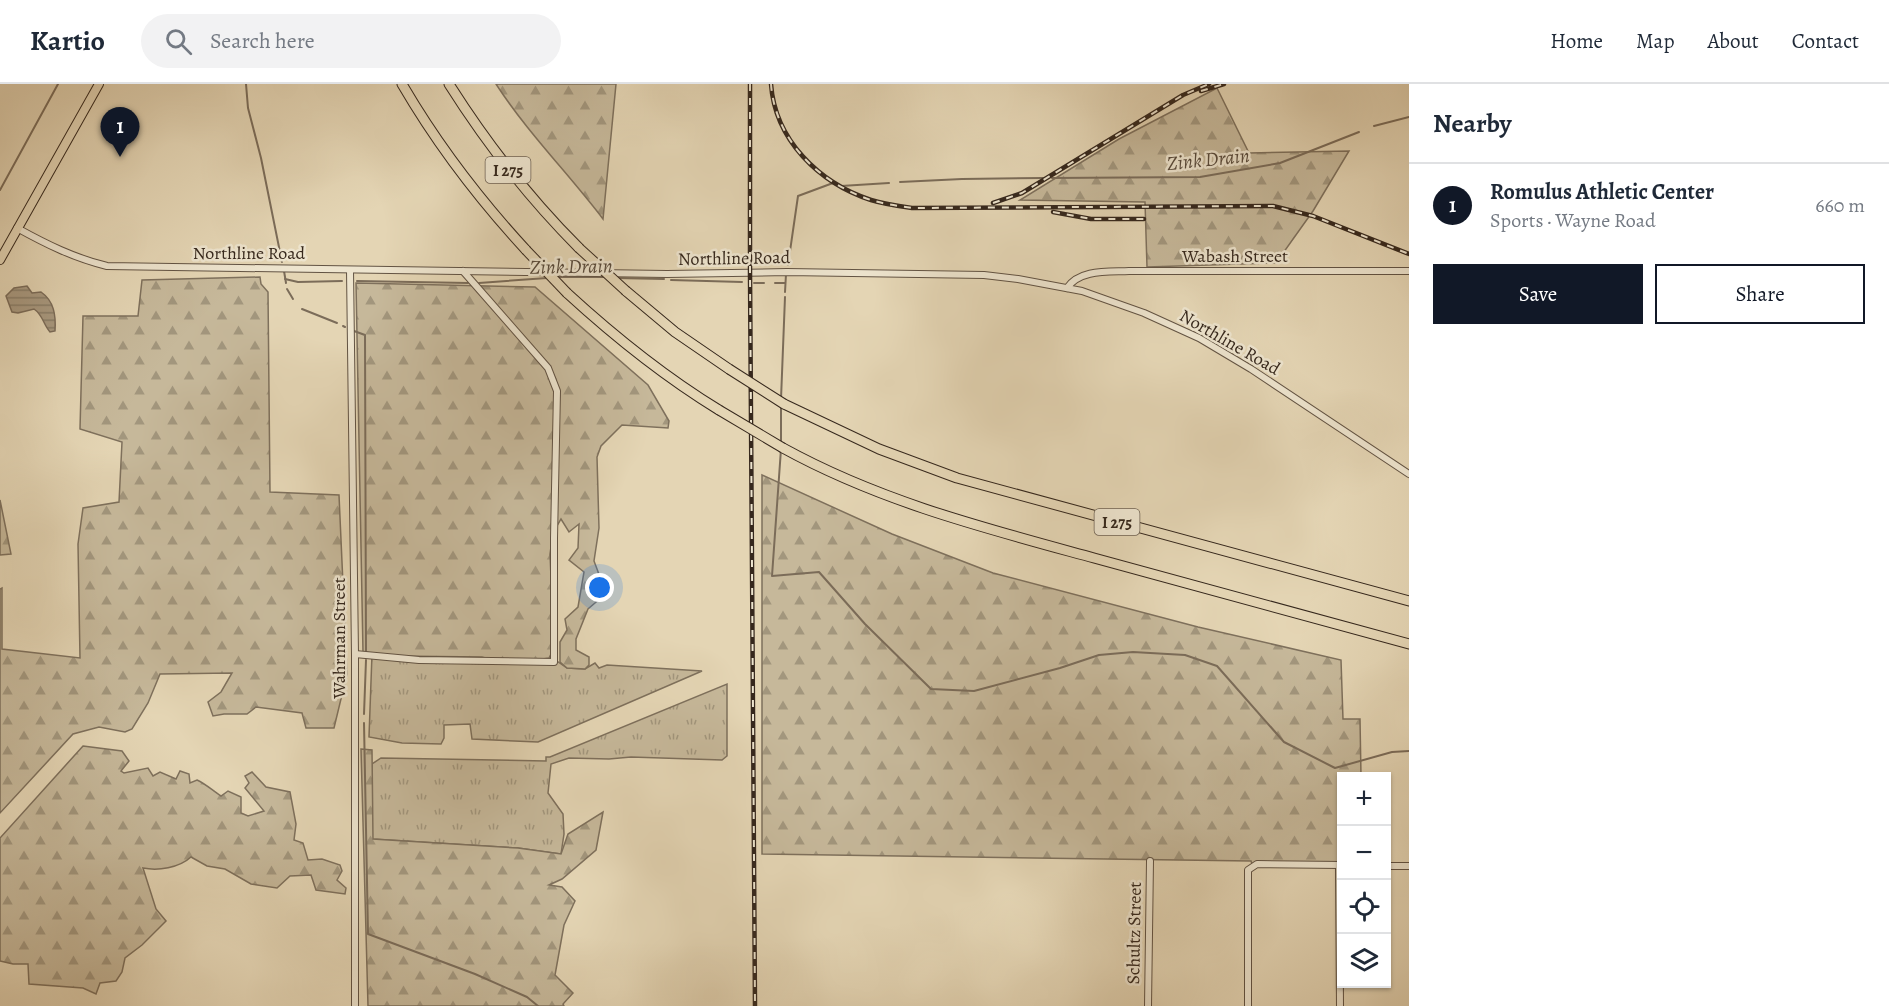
<!DOCTYPE html>
<html lang="en">
<head>
<meta charset="utf-8">
<style>
	:root { --surface:#fff; --page:#f2f2f3; --text:#1f2937; --muted:#747a83; --line:#e0e1e3; --accent:#111827 }
	body { margin:0; font-family:Alegreya,serif; background:var(--page); color:var(--text) }
	.controls { position:absolute; right:18px; bottom:18px; display:grid; overflow:hidden; border-radius:0px; box-shadow:0 2px 4px #0004 }
	.controls button { width:54px; height:54px; display:grid; place-items:center; padding:0; border:0; border-bottom:2px solid var(--line); background:var(--surface); color:var(--text); font:30px sans-serif }
	.you { position:absolute; left:600px; top:504px; width:21px; height:21px; margin:-15px; border:4px solid #fff; border-radius:50%; background:#1a73e8; box-shadow:0 0 0 9px #1a73e833 }
	.badge { display:grid; place-items:center; width:39px; height:39px; border-radius:50%; background:var(--accent); color:#fff; font-size:20px; font-weight:700 }
	.pin { position:absolute; translate:-50% -50px; filter:drop-shadow(0 2px 3px #0008) }
	.pin::after { content:''; position:absolute; top:32px; width:21px; height:18px; background:inherit; clip-path:polygon(0 0,100% 0,50% 100%) }
	.list { margin:0; padding:0; list-style:none }
	h2 { display:flex; justify-content:space-between; align-items:center; height:78px; margin:0; padding:0 24px; font-size:26px }
	h2 small { font-size:20px; font-weight:400; color:var(--muted) }
	.list li { display:grid; grid-template-columns:39px 1fr auto; gap:18px; align-items:center; box-sizing:border-box; height:84px; padding:0 24px; border-top:2px solid var(--line) }
	.list b { display:block; font-size:22px; white-space:nowrap }
	.list p { margin:0; font-size:20px; white-space:nowrap; color:var(--muted) }
	.list em { font-size:20px; font-style:normal; color:var(--muted) }
	.actions { display:flex; gap:12px; padding:18px 24px }
	.actions a { flex:1; padding:14px 0; border:2px solid var(--accent); border-radius:0px; text-align:center; font-size:21px; color:var(--accent) }
	.actions .main { background:var(--accent); color:#fff }
	.icon { flex:none; width:33px; height:33px; fill:none; stroke:currentColor; stroke-width:2; stroke-linecap:round; stroke-linejoin:round }
	.map { position:relative; flex:none; width:1409px; height:922px; overflow:hidden }
	header { display:flex; align-items:center; gap:36px; box-sizing:border-box; height:84px; padding:0 30px; background:var(--surface); border-bottom:2px solid var(--line) }
	header strong { font-size:28px }
	nav { display:flex; gap:33px; margin-inline-start:auto; font-size:21px }
	.search { width:420px; height:54px; background:var(--page); display:flex; align-items:center; gap:15px; box-sizing:border-box; padding:0 21px; border-radius:33px; color:var(--muted); font-size:22px }
	main { display:flex }
	aside { flex:1; background:var(--surface) }
	.map>svg:first-child { display:block }
	.grass { fill:url(#grass-tufts); stroke:#7e705c; stroke-width:1.5 }
	.forest { fill:url(#forest-firs); stroke:#7e705c; stroke-width:1.5 }
	.water { fill:url(#water-rules); stroke:#7b6c59; stroke-width:1.5 }
	.lines { fill:none; stroke-linecap:round; stroke-linejoin:round }
	.stream { stroke:#7b6c59; stroke-width:2 }
	.minor-casing { stroke:#625343; stroke-width:8 }
	.major-casing { stroke:#36281d; stroke-width:10 }
	.highway-casing { stroke:#36281d; stroke-width:11 }
	.minor { stroke:#ede4ce; stroke-width:6 }
	.major { stroke:#e4d5b4; stroke-width:8 }
	.highway { stroke:#e4d5b4; stroke-width:9 }
	.rail-casing { stroke:#36281d; stroke-width:4.5 }
	.rail { stroke:#ede4ce; stroke-width:2; stroke-dasharray:7; stroke-linecap:butt }
	.highway-bridge-casing { stroke:#36281d; stroke-width:11; stroke-linecap:butt }
	.highway-bridge { stroke:#e4d5b4; stroke-width:9 }
	.labels { text-anchor:middle; stroke-width:5; stroke-linejoin:round; paint-order:stroke }
	.shield { fill:#ede4ce; stroke:#6d6052; stroke-width:1.5 }
	.shield-label { font-size:16px; font-weight:bold; fill:#36281d }
	.street-label { font-size:18px; fill:#36281d; stroke:#ede4ce }
	.water-label { font-size:20px; font-style:italic; fill:#584a3b; stroke:#ede4ce }
</style>
</head>
<body>
<header>
<strong>Kartio</strong>
<div class="search"><svg class="icon" aria-label="search" viewBox="0 0 24 24"><circle cx="10" cy="10" r="6"/><path d="M15 15l6 6"/></svg>Search here</div>
<nav><a>Home</a><a>Map</a><a>About</a><a>Contact</a></nav>
</header>
<main>
<div class="map">
<svg width="1409" height="922" viewBox="0 0 1409 922">
	<defs>
		<pattern id="grass-tufts" width="24" height="20" patternUnits="userSpaceOnUse" patternTransform="scale(1.5)"><rect width="24" height="20" fill="#c6b89a"/><path d="M3 7l-1-3M5 7V3M7 7l1-3M15 17l-1-3M17 17v-4M19 17l1-3" fill="none" stroke="#a2967d"/></pattern>
		<pattern id="forest-firs" width="22" height="20" patternUnits="userSpaceOnUse" patternTransform="scale(1.5)"><rect width="22" height="20" fill="#c6b89a"/><path d="M5 1l3.5 6h-7zM16 11l3.5 6h-7z" fill="#a2967d"/></pattern>
		<pattern id="water-rules" width="6" height="5" patternUnits="userSpaceOnUse" patternTransform="scale(1.5)"><rect width="6" height="5" fill="#a99a81"/><path d="M0 2.5h6" fill="none" stroke="#8a7e69"/></pattern>
	</defs>
	<rect width="100%" height="100%" fill="#e4d5b4"/>
	<filter id="stains"><feTurbulence type="fractalNoise" baseFrequency=".00333" numOctaves="4"/><feColorMatrix values="0 0 0 0 .2 0 0 0 0 .09 0 0 0 0 .02 0 0 0 .5 -.17"/></filter>
	<radialGradient id="worn" r=".72"><stop offset=".6" stop-color="#630" stop-opacity="0"/><stop offset="1" stop-color="#630" stop-opacity=".3"/></radialGradient>
	<g class="grass">
		<path d="M372,570L396,572L482,573L489,575L549,574L551,573L567,584L585,585L595,579L599,584L607,581L702,587L538,658L472,655L470,640L444,641V654L441,660L402,659L369,653Z"/>
		<path d="M727,600V672L722,676L631,673L609,675L569,674L551,680L548,709L563,730L564,750L561,770L518,764L372,755V680L381,674L546,677V673H550Z"/>
	</g>
	<g class="forest">
		<path d="M496,0H616L603,135C568,89 527,48 496,0Z"/>
		<path d="M1217,4L1249,69L1349,67L1313,127L1276,179L1147,183L1145,118L1020,116L1119,55Z"/>
		<path d="M260,193L261,200L268,208L270,408L339,411L347,590L334,644H306L302,629L256,623L247,630H224L213,632L208,618L221,608L232,589L160,590L148,619L132,645L125,648L99,643L73,650L0,729V505L2,504V565L80,574L78,460L83,424L119,418L122,358L80,345L83,232H138L142,196Z"/>
		<path d="M356,199L535,203L648,301L669,337L668,344L622,341L601,362L597,373L599,444L594,477L600,493L602,513L588,525L576,555V566L589,573V581L585,585L567,584L560,578V558L567,546L565,535L578,523L584,488L569,476L578,464L579,440L569,448L561,435L553,449L550,470L554,564L549,574L536,576L489,575L482,573L396,572L363,568Z"/>
		<path d="M762,391L892,450L993,489L1198,543L1341,576L1343,635H1360L1361,692H1342L1341,780H1252L1251,777L762,770Z"/>
		<path d="M0,416L11,470L0,471Z"/>
		<path d="M83,662L122,667L129,677L121,687L124,689L148,684L153,692L160,688L176,695L180,687L189,690L190,699L197,696C206,700 213,707 221,712L228,707L241,713V729L248,732L264,727L245,704L249,699L245,692L252,688L266,703L290,708L296,740L294,756L303,759L308,776L322,775L340,781L342,787L337,796L346,804L345,810L316,806L311,791L290,792L277,804L251,800L225,785L207,782L191,773C179,784 158,787 143,784L156,825L166,837L142,861L125,874L122,888L116,897L100,899L96,910L83,904L29,900L28,880H13L0,877V754Z"/>
		<path d="M361,665L372,666L373,755L518,764L561,770L568,750L603,728L596,766L562,795L549,801L562,803L575,817L564,841L555,891L573,909L563,920L564,922H368Z"/>
	</g>
	<path class="water" d="M27,202L32,209L41,208C54,217 56,231 55,247L50,248C43,240 43,231 34,225L18,229L12,228L6,212L14,204Z"/>
	<g class="lines">
		<g class="stream">
			<path d="M246,0L248,24L261,74L282,178"/>
			<path d="M1374,42L1409,33"/>
			<path d="M1052,94L1200,93L1280,79L1359,48"/>
			<path d="M900,98L962,95L1043,94"/>
			<path d="M841,102L889,99"/>
			<path d="M0,106L58,0"/>
			<path d="M788,181L798,112L833,99"/>
			<path d="M284,187L286,199"/>
			<path d="M556,193H607"/>
			<path d="M616,194L664,195"/>
			<path d="M285,195L298,198L342,197"/>
			<path d="M671,196L742,198"/>
			<path d="M357,197L468,199"/>
			<path d="M479,199L547,194"/>
			<path d="M754,199H764"/>
			<path d="M775,199H785"/>
			<path d="M287,205L293,215"/>
			<path d="M785,208L786,190"/>
			<path d="M302,225L337,239"/>
			<path d="M343,242L345,243"/>
			<path d="M354,247L365,251L366,569"/>
			<path d="M781,315L785,213"/>
			<path d="M781,360V323"/>
			<path d="M781,365L772,492L819,488L865,540L931,605L974,607L1060,584L1099,571L1133,568L1185,571L1217,582L1284,658L1335,684L1392,668L1409,667"/>
			<path d="M364,630L366,576"/>
			<path d="M364,639L368,850L475,890L527,913L538,922"/>
		</g>
		<defs>
			<g id="minor">
				<path d="M17,144C46,160 74,174 107,182L667,190L787,188L984,191L1018,195L1082,207L1144,229L1199,254L1251,285L1409,390"/>
				<path d="M350,186L355,570V922"/>
				<path d="M1067,204C1080,185 1108,188 1129,187H1409"/>
				<path d="M355,570L419,576L554,578V454L557,307L548,284L463,187"/>
				<path d="M1339,781L1340,922"/>
				<path d="M1386,782H1409"/>
				<path d="M1148,922L1150,777"/>
				<path d="M1248,922V786L1257,780L1342,781"/>
			</g>
			<path id="major" d="M0,176L99,0"/>
			<g id="highway">
				<path d="M402,0C437,60 479,115 526,166"/>
				<path d="M449,0C487,60 529,114 579,164"/>
				<path d="M626,207L675,248L729,285"/>
				<path d="M567,209C615,253 665,293 719,326"/>
				<path d="M784,320L879,365L957,394L1409,517"/>
				<path d="M783,364C881,418 988,445 1094,474C1199,502 1304,531 1409,560"/>
			</g>
		</defs>
		<use href="#minor" class="minor-casing"/>
		<use href="#major" class="major-casing"/>
		<use href="#highway" class="highway-casing"/>
		<use href="#minor" class="minor"/>
		<use href="#major" class="major"/>
		<use href="#highway" class="highway"/>
		<defs>
			<g id="rail">
				<path d="M750,0V189L755,922"/>
				<path d="M771,0C775,56 819,99 871,116C884,120 898,122 912,124L1273,122L1313,132L1409,170"/>
				<path d="M1201,7L1224,0"/>
				<path d="M993,119L1022,109L1183,11L1209,0"/>
				<path d="M1053,128L1091,135H1144"/>
			</g>
		</defs>
		<use href="#rail" class="rail-casing"/>
		<use href="#rail" class="rail"/>
		<defs>
			<g id="highway-bridge">
				<path d="M579,164L626,207"/>
				<path d="M526,166L567,209"/>
				<path d="M729,285L784,320"/>
				<path d="M719,326L783,364"/>
			</g>
		</defs>
		<use href="#highway-bridge" class="highway-bridge-casing"/>
		<use href="#highway-bridge" class="highway-bridge"/>
	</g>
	<g class="labels">
		<g class="shield">
			<rect x="485.5" y="73" width="45" height="26" rx="4.5"/>
			<rect x="1094.5" y="425" width="45" height="26" rx="4.5"/>
		</g>
		<g class="shield-label">
			<text x="508" y="92">I 275</text>
			<text x="1117" y="444">I 275</text>
		</g>
		<g class="street-label">
			<text x="249" y="175">Northline Road</text>
			<text x="1235" y="178">Wabash Street</text>
			<text transform="translate(734 174) rotate(-1)" y="6">Northline Road</text>
			<text transform="translate(1230 258) rotate(30)" y="6">Northline Road</text>
			<text transform="translate(339 554) rotate(-90)" y="6">Wahrman Street</text>
			<text transform="translate(1134 849) rotate(-89)" y="6">Schultz Street</text>
		</g>
		<g class="water-label">
			<text transform="translate(1208 75) rotate(-6)" y="7">Zink Drain</text>
			<text transform="translate(571 182) rotate(-1)" y="7">Zink Drain</text>
		</g>
	</g>
	<rect width="100%" height="100%" filter="url(#stains)"/>
	<rect width="100%" height="100%" fill="url(#worn)"/>
</svg>
<div class="controls">
<button>+</button>
<button>−</button>
<button><svg class="icon" aria-label="locate" viewBox="0 0 24 24"><circle cx="12" cy="12" r="6"/><path d="M12 2v4M12 18v4M2 12h4M18 12h4"/></svg></button>
<button><svg class="icon" aria-label="layers" viewBox="0 0 24 24"><path d="M12 4l9 5-9 5-9-5zM3 14l9 5 9-5"/></svg></button>
</div>
<div class="you"></div>
<div class="pin badge" style="left:120px;top:73px">1</div>
</div>
<aside>
<h2>Nearby<small></small></h2>
<ul class="list">
<li><span class="badge">1</span><div><b>Romulus Athletic Center</b><p>Sports · Wayne Road</p></div><em>660 m</em></li>
</ul>
<div class="actions"><a class="main">Save</a><a>Share</a></div>
</aside>
</main>
</body>
</html>
